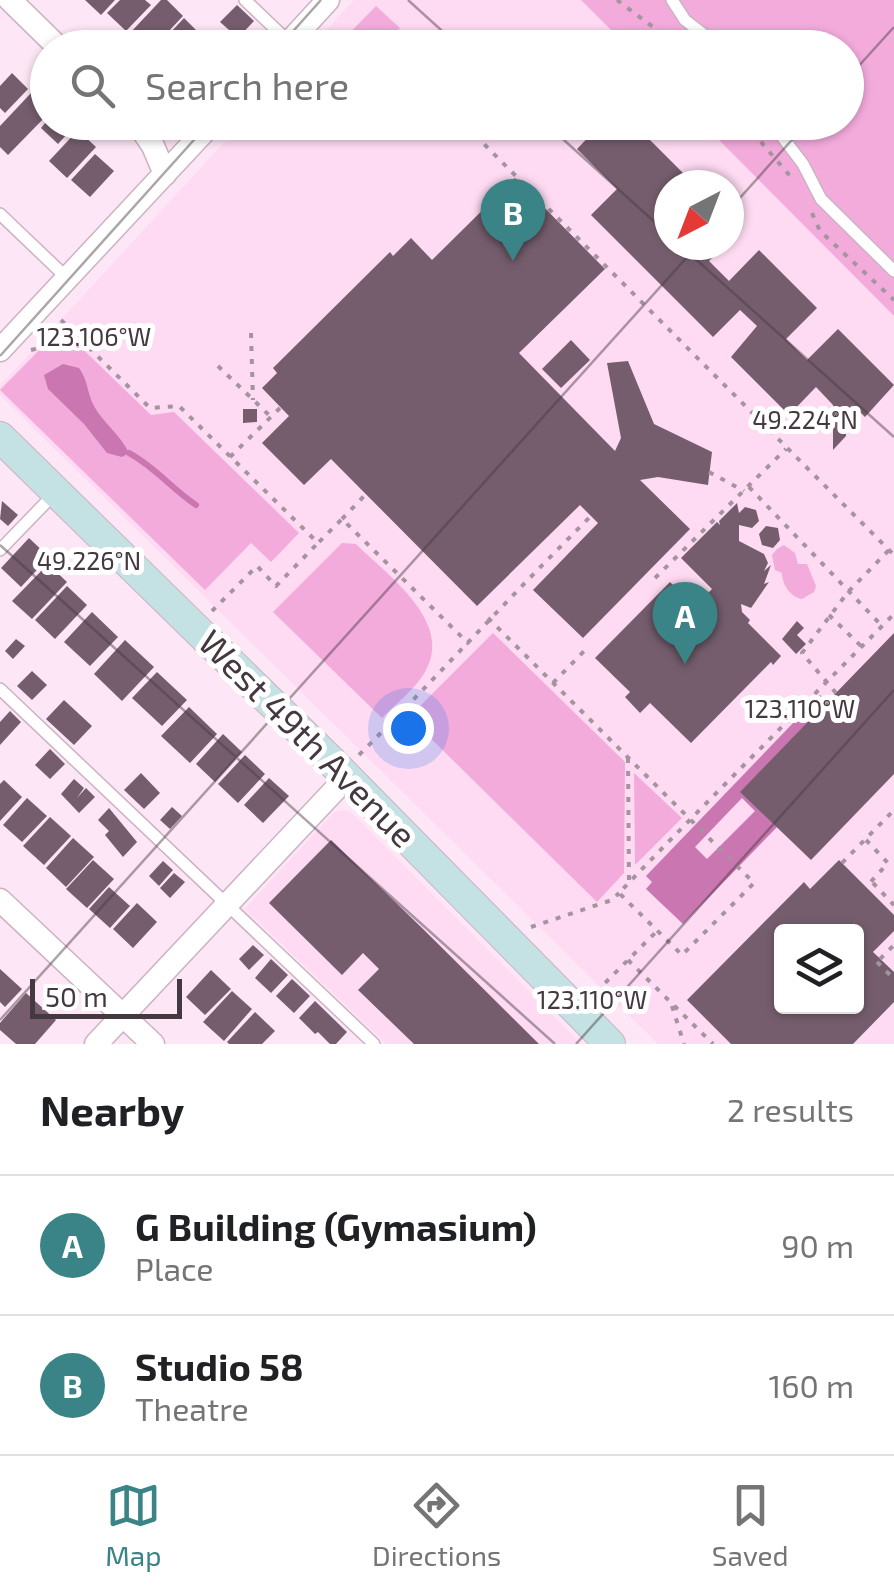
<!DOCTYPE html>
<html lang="en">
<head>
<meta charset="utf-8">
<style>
	:root { --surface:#fff; --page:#f2f2f2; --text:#202124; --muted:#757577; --line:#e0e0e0; --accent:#3a8387 }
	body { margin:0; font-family:"Exo 2",sans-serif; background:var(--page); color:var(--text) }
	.controls { position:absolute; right:30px; bottom:30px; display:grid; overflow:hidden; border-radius:10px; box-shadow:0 2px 8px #0004 }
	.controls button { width:90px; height:90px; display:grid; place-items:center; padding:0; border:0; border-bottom:2px solid var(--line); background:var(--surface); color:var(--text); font:50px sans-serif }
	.compass { position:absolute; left:654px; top:170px; width:90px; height:90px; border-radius:50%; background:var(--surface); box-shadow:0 2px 8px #0004; rotate:222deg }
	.scale { position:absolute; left:30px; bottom:25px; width:152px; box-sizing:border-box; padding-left:10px; border:5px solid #443940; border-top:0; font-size:28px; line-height:35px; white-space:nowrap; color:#443940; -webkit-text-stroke:8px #fff; paint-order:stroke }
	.you { position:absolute; left:408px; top:728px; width:35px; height:35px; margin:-25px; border:8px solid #fff; border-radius:50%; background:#1a73e8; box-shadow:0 0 0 15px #1a73e833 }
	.badge { display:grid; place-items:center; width:65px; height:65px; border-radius:50%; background:var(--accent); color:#fff; font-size:32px; font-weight:700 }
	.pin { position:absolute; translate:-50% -82px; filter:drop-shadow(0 2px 5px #0008) }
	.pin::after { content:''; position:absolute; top:52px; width:35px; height:30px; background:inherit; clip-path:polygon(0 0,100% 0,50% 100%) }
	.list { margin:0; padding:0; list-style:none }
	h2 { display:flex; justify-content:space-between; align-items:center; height:130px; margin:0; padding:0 40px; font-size:42px }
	h2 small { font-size:32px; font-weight:400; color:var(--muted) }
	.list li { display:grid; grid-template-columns:65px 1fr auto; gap:30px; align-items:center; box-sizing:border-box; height:140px; padding:0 40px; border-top:2px solid var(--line) }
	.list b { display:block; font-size:38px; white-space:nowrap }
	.list p { margin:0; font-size:32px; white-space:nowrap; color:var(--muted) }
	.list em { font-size:32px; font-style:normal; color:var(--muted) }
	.icon { flex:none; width:55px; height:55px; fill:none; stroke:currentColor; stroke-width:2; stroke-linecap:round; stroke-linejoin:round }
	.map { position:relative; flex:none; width:894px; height:1044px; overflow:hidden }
	.search { position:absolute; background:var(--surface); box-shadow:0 2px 8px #0004; left:30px; right:30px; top:30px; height:110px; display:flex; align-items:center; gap:25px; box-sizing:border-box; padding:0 35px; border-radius:55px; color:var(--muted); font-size:38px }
	.sheet { height:410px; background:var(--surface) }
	nav { display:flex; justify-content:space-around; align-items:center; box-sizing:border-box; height:140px; border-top:2px solid var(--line); background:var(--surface); font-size:28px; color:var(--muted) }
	nav a { display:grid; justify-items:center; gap:5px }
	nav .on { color:var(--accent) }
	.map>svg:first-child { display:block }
	.built { fill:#fedbf2; fill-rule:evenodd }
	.green { fill:#f3abdc }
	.water { fill:#ca77b1; fill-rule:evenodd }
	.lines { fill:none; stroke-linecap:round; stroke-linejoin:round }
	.stream { stroke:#ca77b1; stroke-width:6 }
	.building { fill:#755d6d; fill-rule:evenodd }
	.lane-casing { stroke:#cdb2c3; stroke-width:14 }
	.street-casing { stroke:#cdb2c3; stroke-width:25 }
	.secondary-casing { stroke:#cdb2c3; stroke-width:32 }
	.path { stroke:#a5949f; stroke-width:4; stroke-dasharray:5 8; stroke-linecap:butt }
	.lane { stroke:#fff; stroke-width:11 }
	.street { stroke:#fff; stroke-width:22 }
	.secondary { stroke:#c4e1e3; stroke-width:30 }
	.ticks { fill:none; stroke:#443940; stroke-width:2.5; stroke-opacity:0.45 }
	.labels { text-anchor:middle; stroke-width:10; stroke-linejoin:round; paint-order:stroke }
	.street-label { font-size:35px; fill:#443940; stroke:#fff }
	.ticks-label { font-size:25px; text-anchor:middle; fill:#443940; stroke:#fff; stroke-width:10; stroke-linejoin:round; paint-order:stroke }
</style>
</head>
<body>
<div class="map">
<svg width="894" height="1044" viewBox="0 0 894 1044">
	<rect width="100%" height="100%" fill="#fde6f5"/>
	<g class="built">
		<path d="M354,0H581L628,47L310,48Z"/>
		<path d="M242,123H702L894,316V1044H658L0,395V386ZM669,185H729V245H669ZM782,932H856V1006H782Z"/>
		<path d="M347,810L353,814L581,1044H386L245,909L334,812Z"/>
	</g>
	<g class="green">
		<path d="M581,0H894V316L702,123L846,122V48L628,47Z"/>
		<path d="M376,6L400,28L381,47H336Z"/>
		<path d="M61,328L151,415L174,412L299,533L271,562L251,543L205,590L0,390Z"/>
		<path d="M342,543L356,544C387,575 455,622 425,672C415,689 396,704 382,718L273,612Z"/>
		<path d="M784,545L795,553L798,564H807L816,586L814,592L802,599C790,597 782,584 782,573L775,570L772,555L777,549Z"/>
		<path d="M493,633L625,762L624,873L597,902L409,717Z"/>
		<path d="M634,773L682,818L635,865Z"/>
	</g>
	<g class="water">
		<path d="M63,364L79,368C88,380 87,393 94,406C104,424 120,434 129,453L122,457L107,453L84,424L48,389L44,375Z"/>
		<path d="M820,695L827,702L777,827L683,924L646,889L652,882L646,876ZM742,798L755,811L707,859L695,847Z"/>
	</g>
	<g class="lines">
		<path class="stream" d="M129,453C155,467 172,489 196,505"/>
	</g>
	<g class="building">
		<path d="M85,0H115L101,15Z"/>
		<path d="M120,0H145L151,5L126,31L107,13Z"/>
		<path d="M161,0H167L183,16L153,48H145L130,33Z"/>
		<path d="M237,5L254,21L238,38L220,22Z"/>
		<path d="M184,18L204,38L194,48H156Z"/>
		<path d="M12,73L28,89L5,113L0,108V86Z"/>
		<path d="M31,93L48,108V114L8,155L0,147V126Z"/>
		<path d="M46,122H78L58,144L41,128Z"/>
		<path d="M603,122H632L695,185H669V245H725L709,261L729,281L759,250L817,308L786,339L807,360L838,329L894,385L865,417L858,410L846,421V436L833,450V405L816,387L789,415L731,357L757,326L740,310L713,337L591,215L617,189L577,149Z"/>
		<path d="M78,130L96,147L67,178L49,161Z"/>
		<path d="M95,154L114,171L90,197L71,180Z"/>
		<path d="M515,178L605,269L519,353L615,451L621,438L607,363L628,361L654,424L712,452L708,485L658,477L640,480L690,529L583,638L533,590L598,523L580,505L477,606L331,459L304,485L262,443L289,416L262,388L277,373L273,368L390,252L393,256L411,238L432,260Z"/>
		<path d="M571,340L590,360L561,388L542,369Z"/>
		<path d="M243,409H257V422L243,423Z"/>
		<path d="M2,501L18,515L8,526L0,519Z"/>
		<path d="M737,503L739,513L745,507L756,510L759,521L752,528L739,525V541L764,554L768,563L764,571L771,565L764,584L769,582L751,608L741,604L742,612L750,620L748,623L781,656L773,665L771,662L691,743L650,703L640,713L625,697L630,692L595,658L670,582L702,615L708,609L700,601L712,589L681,558L717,522L720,525L719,521Z"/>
		<path d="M766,526L778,528L780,540L773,548L762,545L759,534Z"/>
		<path d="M29,538L49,557L21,587L1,568Z"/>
		<path d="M48,564L67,582L32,619L12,601Z"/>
		<path d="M67,586L87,605L55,639L35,620Z"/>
		<path d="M92,612L118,637L90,666L64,642Z"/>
		<path d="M797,621L804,628L797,635L806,644L796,654L782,639Z"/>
		<path d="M894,633V774L811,860L740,792Z"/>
		<path d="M16,639L25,646L13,659L5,651Z"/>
		<path d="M125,640L154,667L122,701L94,674Z"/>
		<path d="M32,671L47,685L32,700L17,686Z"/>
		<path d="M157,672L187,700L162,726L132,698Z"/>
		<path d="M64,700L92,726L74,745L46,719Z"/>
		<path d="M189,707L217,734L190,763L161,736Z"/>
		<path d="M10,711L21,722L0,745V722Z"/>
		<path d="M223,734L242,752L215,782L196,764Z"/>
		<path d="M50,749L65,764L50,779L35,765Z"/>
		<path d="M245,755L265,774L238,803L218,784Z"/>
		<path d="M141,773L160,793L144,809L124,790Z"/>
		<path d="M269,778L289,796L263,823L244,805Z"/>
		<path d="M74,779L84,788L77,798L86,788L95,797L79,813L61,794Z"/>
		<path d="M4,780L22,797L0,821V784Z"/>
		<path d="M27,798L47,816L22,842L3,825Z"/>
		<path d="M172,807L182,816L170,829L160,820Z"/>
		<path d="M109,808L137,842L123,857L105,835L109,831L98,820Z"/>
		<path d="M50,817L71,836L44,865L23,846Z"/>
		<path d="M73,838L94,857L66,887L46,868Z"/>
		<path d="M331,840L420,926L539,1044H414L358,990L379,969L363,953L342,975L269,903Z"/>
		<path d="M93,860L114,879L87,908L66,889Z"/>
		<path d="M839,860L894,915V931L873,952L894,972V1002L853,1044H731L687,1000L804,882L810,889ZM782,932H856V1006H782Z"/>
		<path d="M163,861L173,870L159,886L149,876Z"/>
		<path d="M174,873L185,882L170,898L160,888Z"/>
		<path d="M109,887L130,906L110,928L89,909Z"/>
		<path d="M137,903L157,922L133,948L113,929Z"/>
		<path d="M253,945L264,955L249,970L239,959Z"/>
		<path d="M271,959L288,975L271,993L255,978Z"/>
		<path d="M0,969L22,989L5,1007L0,1002Z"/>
		<path d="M211,970L231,989L205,1015L186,997Z"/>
		<path d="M292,979L310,996L294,1013L276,996Z"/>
		<path d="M232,991L252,1009L224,1041L203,1022Z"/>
		<path d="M26,993L56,1020L35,1044H16L0,1030V1023Z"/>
		<path d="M315,1001L347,1032L336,1044H330L318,1032L315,1034L299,1018Z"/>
		<path d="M255,1012L275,1031L262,1044H229L227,1042Z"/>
	</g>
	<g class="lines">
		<defs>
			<g id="lane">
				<path d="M245,0L289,42"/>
				<path d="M672,0L685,20L721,48"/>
				<path d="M771,122L803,164L821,199L894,271"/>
				<path d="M0,214L67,278"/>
				<path d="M0,550L56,492"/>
				<path d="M0,689L374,1044"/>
			</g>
			<g id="street">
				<path d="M10,0L59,48"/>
				<path d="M284,48L328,0"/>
				<path d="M137,122L153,146L165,174"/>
				<path d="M0,350L213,122"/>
				<path d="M0,900L153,1044"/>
				<path d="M96,1044L347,777"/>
			</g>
			<path id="secondary" d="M0,437L332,762L610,1044"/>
		</defs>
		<use href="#lane" class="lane-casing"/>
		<use href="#street" class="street-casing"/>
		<use href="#secondary" class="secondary-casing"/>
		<g class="path">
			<path d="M617,0L665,36L676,48"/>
			<path d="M744,122L790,176"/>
			<path d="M466,126L894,555"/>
			<path d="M812,213L820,231L894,300"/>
			<path d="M61,320L150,408L179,406L318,543L342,519L469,644"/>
			<path d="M251,333L253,400"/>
			<path d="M31,350L80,339"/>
			<path d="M218,366L271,417"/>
			<path d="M230,457L281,407"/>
			<path d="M709,472L744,491"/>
			<path d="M749,487L882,626"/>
			<path d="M342,519L366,494"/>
			<path d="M655,578L786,449"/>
			<path d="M212,611L257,566L276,586L318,543"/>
			<path d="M829,615L861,646"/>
			<path d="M488,618L754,883L682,955L619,893C709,799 802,707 894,614"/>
			<path d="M553,683L589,646"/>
			<path d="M836,693L802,653L848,592L889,550"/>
			<path d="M359,755C438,676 512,594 591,516"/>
			<path d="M628,758L629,882"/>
			<path d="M866,840L888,863L866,887"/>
			<path d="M842,863L894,810"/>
			<path d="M873,883L894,905"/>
			<path d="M531,927L612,900L619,893"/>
			<path d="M880,959L894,945"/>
			<path d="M628,960L713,1044"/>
			<path d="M877,962L890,975"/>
			<path d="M596,992L657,931"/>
			<path d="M672,1006L684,1044"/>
		</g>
		<use href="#lane" class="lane"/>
		<use href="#street" class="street"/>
		<use href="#secondary" class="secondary"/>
	</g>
	<path class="ticks" d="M408,0L461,48M278,48L321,0M846,80L894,27M544,122L669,235M729,210L808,122M680,245L894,437M0,356L210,122M0,545L555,1044M0,1020L698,245M576,1044L894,690"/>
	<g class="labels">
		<g class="street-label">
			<text transform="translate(307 739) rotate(45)" y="12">West 49th Avenue</text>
		</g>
	</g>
	<g class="ticks-label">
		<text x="94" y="346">123.106°W</text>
		<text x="805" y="429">49.224°N</text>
		<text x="89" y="570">49.226°N</text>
		<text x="800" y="718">123.110°W</text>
		<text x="592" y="1009">123.110°W</text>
	</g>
</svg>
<div class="controls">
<button><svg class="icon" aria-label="layers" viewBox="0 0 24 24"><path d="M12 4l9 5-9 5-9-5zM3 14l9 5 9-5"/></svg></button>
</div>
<svg class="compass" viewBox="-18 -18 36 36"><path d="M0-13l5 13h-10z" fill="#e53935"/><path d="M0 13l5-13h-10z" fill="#757577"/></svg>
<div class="scale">50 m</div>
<div class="you"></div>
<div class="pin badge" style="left:685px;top:664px">A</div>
<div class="pin badge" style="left:513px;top:261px">B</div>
<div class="search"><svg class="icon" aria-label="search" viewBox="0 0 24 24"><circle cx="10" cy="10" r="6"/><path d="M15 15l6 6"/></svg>Search here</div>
</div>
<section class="sheet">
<h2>Nearby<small>2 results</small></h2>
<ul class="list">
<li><span class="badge">A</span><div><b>G Building (Gymasium)</b><p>Place</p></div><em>90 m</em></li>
<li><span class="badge">B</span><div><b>Studio 58</b><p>Theatre</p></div><em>160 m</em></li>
</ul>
</section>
<nav>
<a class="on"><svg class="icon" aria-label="map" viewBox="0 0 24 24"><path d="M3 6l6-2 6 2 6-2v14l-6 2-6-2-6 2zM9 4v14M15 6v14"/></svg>Map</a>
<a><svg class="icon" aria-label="directions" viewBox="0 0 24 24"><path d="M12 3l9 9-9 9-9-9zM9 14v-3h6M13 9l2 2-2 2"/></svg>Directions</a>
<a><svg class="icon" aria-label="saved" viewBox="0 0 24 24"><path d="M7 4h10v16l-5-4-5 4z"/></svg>Saved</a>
</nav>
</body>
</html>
